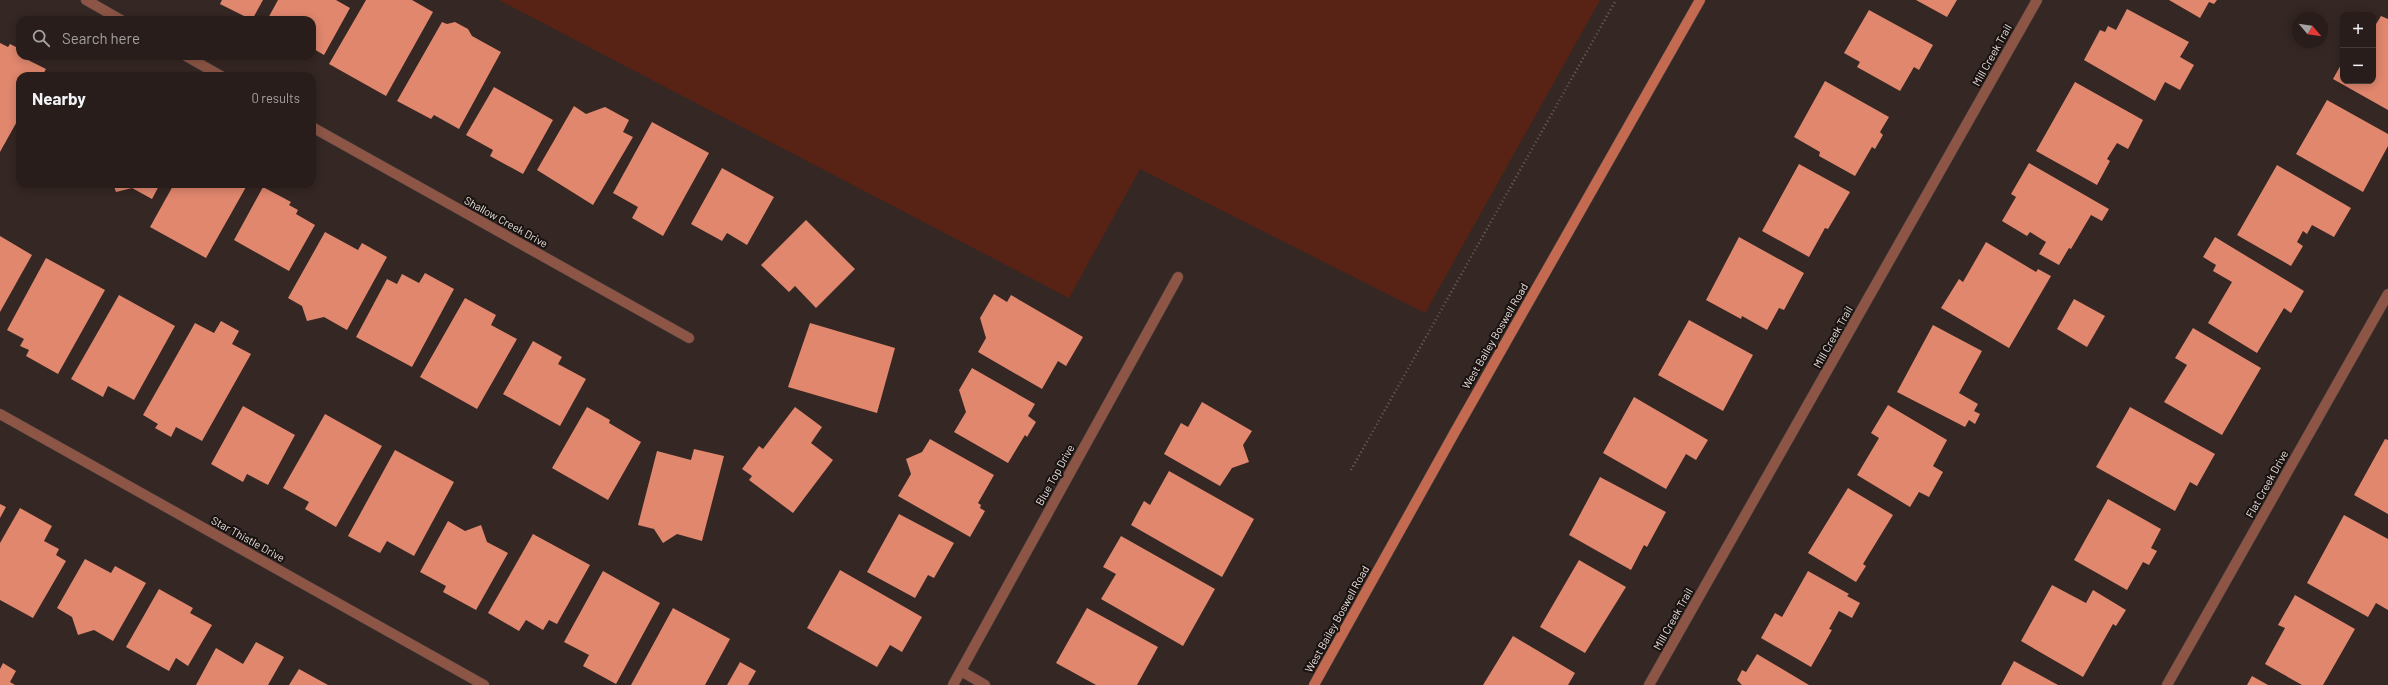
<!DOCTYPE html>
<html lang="en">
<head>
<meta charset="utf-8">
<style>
	:root { --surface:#281d1a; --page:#342a27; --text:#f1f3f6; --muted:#a5a2a2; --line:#443b39 }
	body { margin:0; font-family:Barlow,sans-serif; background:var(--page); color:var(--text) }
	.controls { position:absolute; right:12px; top:12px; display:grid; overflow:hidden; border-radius:8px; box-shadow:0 2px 10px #0003 }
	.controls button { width:36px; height:36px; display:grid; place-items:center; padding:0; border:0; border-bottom:1px solid var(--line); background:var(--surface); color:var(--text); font:20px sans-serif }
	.compass { position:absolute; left:2292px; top:12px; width:36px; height:36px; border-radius:50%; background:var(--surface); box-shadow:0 2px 10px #0003; rotate:119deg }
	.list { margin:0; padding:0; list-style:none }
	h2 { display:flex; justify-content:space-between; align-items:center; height:52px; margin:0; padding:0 16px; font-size:17px }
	h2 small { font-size:13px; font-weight:400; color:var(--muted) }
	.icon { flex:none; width:22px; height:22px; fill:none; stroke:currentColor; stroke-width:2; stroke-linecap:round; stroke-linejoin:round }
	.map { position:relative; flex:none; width:2388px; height:685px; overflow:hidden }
	.search { position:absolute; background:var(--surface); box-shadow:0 2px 10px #0003; left:16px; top:16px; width:300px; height:44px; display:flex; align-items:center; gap:10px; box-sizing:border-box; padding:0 14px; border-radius:12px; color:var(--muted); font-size:15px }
	.panel { position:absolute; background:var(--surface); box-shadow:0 2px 10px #0003; left:16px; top:72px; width:300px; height:116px; border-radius:12px }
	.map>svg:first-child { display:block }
	.green { fill:#582314 }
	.building { fill:#e1876e }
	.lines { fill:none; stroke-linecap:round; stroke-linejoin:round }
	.street-casing { stroke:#524541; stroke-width:11 }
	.secondary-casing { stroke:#524541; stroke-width:11 }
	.path { stroke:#6c5f5c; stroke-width:2.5; stroke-dasharray:1 3; stroke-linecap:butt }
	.street { stroke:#8d5545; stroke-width:10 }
	.secondary { stroke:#c36a51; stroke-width:10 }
	.labels { text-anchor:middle; stroke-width:4; stroke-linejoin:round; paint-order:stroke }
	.street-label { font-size:11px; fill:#ebe1de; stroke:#181210 }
</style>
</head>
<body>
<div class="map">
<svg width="2388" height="685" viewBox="0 0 2388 685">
	<rect width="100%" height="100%" fill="#352723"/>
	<path class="green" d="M499,0H1600L1425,313L1140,169L1069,298Z"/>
	<g class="building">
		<path d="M222,0H263L252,20L220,4Z"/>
		<path d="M278,0H336L350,8L324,55L312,48V20H267Z"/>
		<path d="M366,0H412L433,12L386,96L329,64Z"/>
		<path d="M1916,0H1957L1947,17Z"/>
		<path d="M2169,0H2217L2214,4L2209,2L2200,18Z"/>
		<path d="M2127,9L2189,42L2180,57L2194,65L2180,90L2165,82L2155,101L2084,60L2100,30L2105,32L2108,26L2116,30Z"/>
		<path d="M1869,10L1933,45L1919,70L1914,67L1900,91L1857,67L1860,62L1844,53Z"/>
		<path d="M2381,16L2388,19V110L2333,79L2343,61V81H2373V29Z"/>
		<path d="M442,22L447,24L455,22L468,29L472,36L501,52L459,129L434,115L431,119L397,101Z"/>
		<path d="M0,43L8,47L10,44L20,49V56L46,69L42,76H20V116L0,152Z"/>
		<path d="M1825,81L1889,117L1880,132L1883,135L1875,149L1872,147L1855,176L1819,156L1820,152L1794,137Z"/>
		<path d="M2075,82L2143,120L2128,149L2117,143L2107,159L2110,161L2097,185L2036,151Z"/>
		<path d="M494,87L553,120L523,174L490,156L493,150L466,135Z"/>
		<path d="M2327,100L2388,134V146L2363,192L2296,154Z"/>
		<path d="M574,106L586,114L605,107L629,120L623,132L633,137L593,205L537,170Z"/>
		<path d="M652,122L709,153L663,236L632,218L638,207L613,193Z"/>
		<path d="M2029,163L2109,209L2102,221L2091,215L2071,249L2069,248L2059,265L2039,254L2046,242L2030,232L2027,236L2002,221L2016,197L2011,194Z"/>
		<path d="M1799,164L1850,192L1828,229L1825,228L1809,257L1762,231Z"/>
		<path d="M2277,165L2351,208L2334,237L2312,225L2307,234L2303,231L2297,242L2303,246L2291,266L2237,235Z"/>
		<path d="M722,168L774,197L747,245L727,233L722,241L691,224Z"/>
		<path d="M113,184H160L152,199L132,188L116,192Z"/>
		<path d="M174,184H242L246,187L206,258L150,227Z"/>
		<path d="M263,187L291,202L289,205L298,210L296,214L315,225L289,271L234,240Z"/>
		<path d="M806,220L855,269L816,308L795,286L789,292L761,265Z"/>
		<path d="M325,232L358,250L362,243L387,257L347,330L324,317L307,321L302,306L288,298Z"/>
		<path d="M0,236L32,255L0,312Z"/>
		<path d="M1739,237L1804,273L1784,310L1779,308L1767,330L1742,316L1741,319L1706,300Z"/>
		<path d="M2215,237L2304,291L2291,313L2284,308L2257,353L2208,323L2232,282L2213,271L2216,265L2203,257Z"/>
		<path d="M1986,242L2036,272L2038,269L2051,276L2009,348L1941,308L1959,279L1963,282Z"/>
		<path d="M46,258L105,290L58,374L26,356L29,350L20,346L24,339L7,330Z"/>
		<path d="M425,273L454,289L412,367L356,337L387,279L397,284L402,274L419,283Z"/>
		<path d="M994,294L1007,302L1011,295L1083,337L1066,366L1058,361L1042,389L978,352L986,338L980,318Z"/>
		<path d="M119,295L175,326L134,400L108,386L103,397L71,379Z"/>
		<path d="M465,298L496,315L491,325L517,339L477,409L420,377Z"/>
		<path d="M2074,299L2105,316L2087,347L2057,329Z"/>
		<path d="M1689,320L1753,355L1723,411L1658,375Z"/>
		<path d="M221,321L239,331L232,344L251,354L202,441L176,427L171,437L155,428L158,424L143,415L195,323L214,333Z"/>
		<path d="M810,323L895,348L877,413L788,387Z"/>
		<path d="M1933,325L1982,351L1959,393L1978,404L1974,411L1980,414L1975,424L1969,420L1965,427L1897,392Z"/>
		<path d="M2193,328L2261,368L2222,435L2164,402L2187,365L2175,358Z"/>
		<path d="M533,341L562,357L558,364L586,379L560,426L503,394Z"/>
		<path d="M972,368L1035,404L1028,416L1036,422L1027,437L1025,435L1008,463L954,432L966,412L959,390Z"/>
		<path d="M1634,397L1708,440L1696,460L1686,454L1666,489L1603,453Z"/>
		<path d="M1202,402L1252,431L1243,445L1249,462L1232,468L1220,486L1164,454L1181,423L1188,427Z"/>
		<path d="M1888,405L1947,440L1933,466L1943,472L1929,497L1919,492L1910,507L1857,475L1879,438L1871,433Z"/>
		<path d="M243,406L295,435L268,485L247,474L243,482L211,464Z"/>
		<path d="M587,407L610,420L609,423L641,442L608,500L552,468Z"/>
		<path d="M795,407L822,427L811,443L833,460L793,513L749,480L752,476L742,469L759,446L763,449Z"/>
		<path d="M2130,407L2215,454L2197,486L2190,482L2175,511L2096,467Z"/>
		<path d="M325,414L382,446L336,527L305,509L309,502L283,488Z"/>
		<path d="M930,439L994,475L978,503L981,505L980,508L985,511L970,537L898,496L911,474L906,459L922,452Z"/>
		<path d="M2385,439L2388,440V514L2354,495Z"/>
		<path d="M694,449L724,456L702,541L677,534L663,543L654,529L638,525L657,451L691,460Z"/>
		<path d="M395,450L454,482L414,556L387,541L380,553L348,536Z"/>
		<path d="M1169,471L1254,519L1222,577L1131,525L1144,501L1150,505Z"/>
		<path d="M1600,477L1666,512L1647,547L1644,545L1631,570L1569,535Z"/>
		<path d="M1848,488L1893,515L1863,564L1866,566L1856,582L1808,553Z"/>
		<path d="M2108,499L2161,529L2151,548L2157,551L2149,565L2143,562L2127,590L2074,560Z"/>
		<path d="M0,504L6,507L0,518Z"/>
		<path d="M20,508L52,526L44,541L59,549L56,555L66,561L33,618L0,600V543Z"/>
		<path d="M899,514L954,543L934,578L928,575L915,598L867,572Z"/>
		<path d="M2344,515L2388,539V610L2376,603L2368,617L2307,583Z"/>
		<path d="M448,521L465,531L481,525L487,542L508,553L476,610L443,592L446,586L420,572Z"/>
		<path d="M533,534L590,565L557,624L549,620L543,630L526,620L519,631L488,613Z"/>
		<path d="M1121,536L1215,589L1183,646L1101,599L1116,574L1103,567Z"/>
		<path d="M85,559L111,573L115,566L146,583L113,641L94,630L78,635L72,617L57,608Z"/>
		<path d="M1579,560L1626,587L1585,653L1540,627Z"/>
		<path d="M840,570L922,617L902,652L890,645L877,667L807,628Z"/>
		<path d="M603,571L660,603L616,684L583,666L589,655L564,642Z"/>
		<path d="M1808,571L1849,594L1847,596L1860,603L1852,618L1839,611L1829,629L1832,630L1811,667L1761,638L1775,613L1782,617Z"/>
		<path d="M2052,585L2086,603L2093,590L2126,610L2116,626L2113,624L2083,677L2021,641Z"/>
		<path d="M159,589L193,608L190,613L212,625L188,666L176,658L169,671L126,647Z"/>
		<path d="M2295,595L2355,629L2323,685H2302L2265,664L2285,628L2278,625Z"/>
		<path d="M673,608L730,639L705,685H631Z"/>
		<path d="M1087,608L1158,647L1137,685H1096L1056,663Z"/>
		<path d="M1513,636L1575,673L1568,685H1483Z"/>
		<path d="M256,642L284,657L268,685H196L216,648L243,664Z"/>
		<path d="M1757,654L1809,685H1742L1737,680L1742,670L1746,672Z"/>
		<path d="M2014,661L2058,685H2001Z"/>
		<path d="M740,662L756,671L748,685H727Z"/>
		<path d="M3,663L16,671L10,682L15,685H0V669Z"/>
		<path d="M299,669L328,685H289Z"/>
		<path d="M2252,676L2268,685H2247Z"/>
	</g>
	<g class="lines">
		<defs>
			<g id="street">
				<path d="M86,0L121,20"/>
				<path d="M186,56L221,76"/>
				<path d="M312,127L689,338"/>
				<path d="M0,414L484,685"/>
				<path d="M961,671L985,685"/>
				<path d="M953,685L1178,277"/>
				<path d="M1649,685L2037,0"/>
				<path d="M2167,685L2388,294"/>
			</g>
			<path id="secondary" d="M1314,685L1456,430L1700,0"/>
		</defs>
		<use href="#street" class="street-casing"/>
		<use href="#secondary" class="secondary-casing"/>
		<path class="path" d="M1351,470L1616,0"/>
		<use href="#street" class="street"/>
		<use href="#secondary" class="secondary"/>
	</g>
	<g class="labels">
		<g class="street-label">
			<text transform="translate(1992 55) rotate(-61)" y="4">Mill Creek Trail</text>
			<text transform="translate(506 222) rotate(29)" y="4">Shallow Creek Drive</text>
			<text transform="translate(1495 336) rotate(-60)" y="4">West Bailey Boswell Road</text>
			<text transform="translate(1833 337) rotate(-61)" y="4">Mill Creek Trail</text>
			<text transform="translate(1055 475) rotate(-61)" y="4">Blue Top Drive</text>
			<text transform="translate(2267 484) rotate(-61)" y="4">Flat Creek Drive</text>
			<text transform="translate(248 539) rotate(29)" y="4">Star Thistle Drive</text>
			<text transform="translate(1337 619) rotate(-61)" y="4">West Bailey Boswell Road</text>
			<text transform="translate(1673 619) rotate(-61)" y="4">Mill Creek Trail</text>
		</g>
	</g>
</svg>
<div class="controls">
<button>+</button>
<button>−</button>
</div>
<svg class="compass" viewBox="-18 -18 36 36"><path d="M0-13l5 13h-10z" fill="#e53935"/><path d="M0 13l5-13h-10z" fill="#a5a2a2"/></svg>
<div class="search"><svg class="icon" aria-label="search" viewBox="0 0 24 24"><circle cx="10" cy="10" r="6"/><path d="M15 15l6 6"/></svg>Search here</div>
<section class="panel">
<h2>Nearby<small>0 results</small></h2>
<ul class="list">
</ul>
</section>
</div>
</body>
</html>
